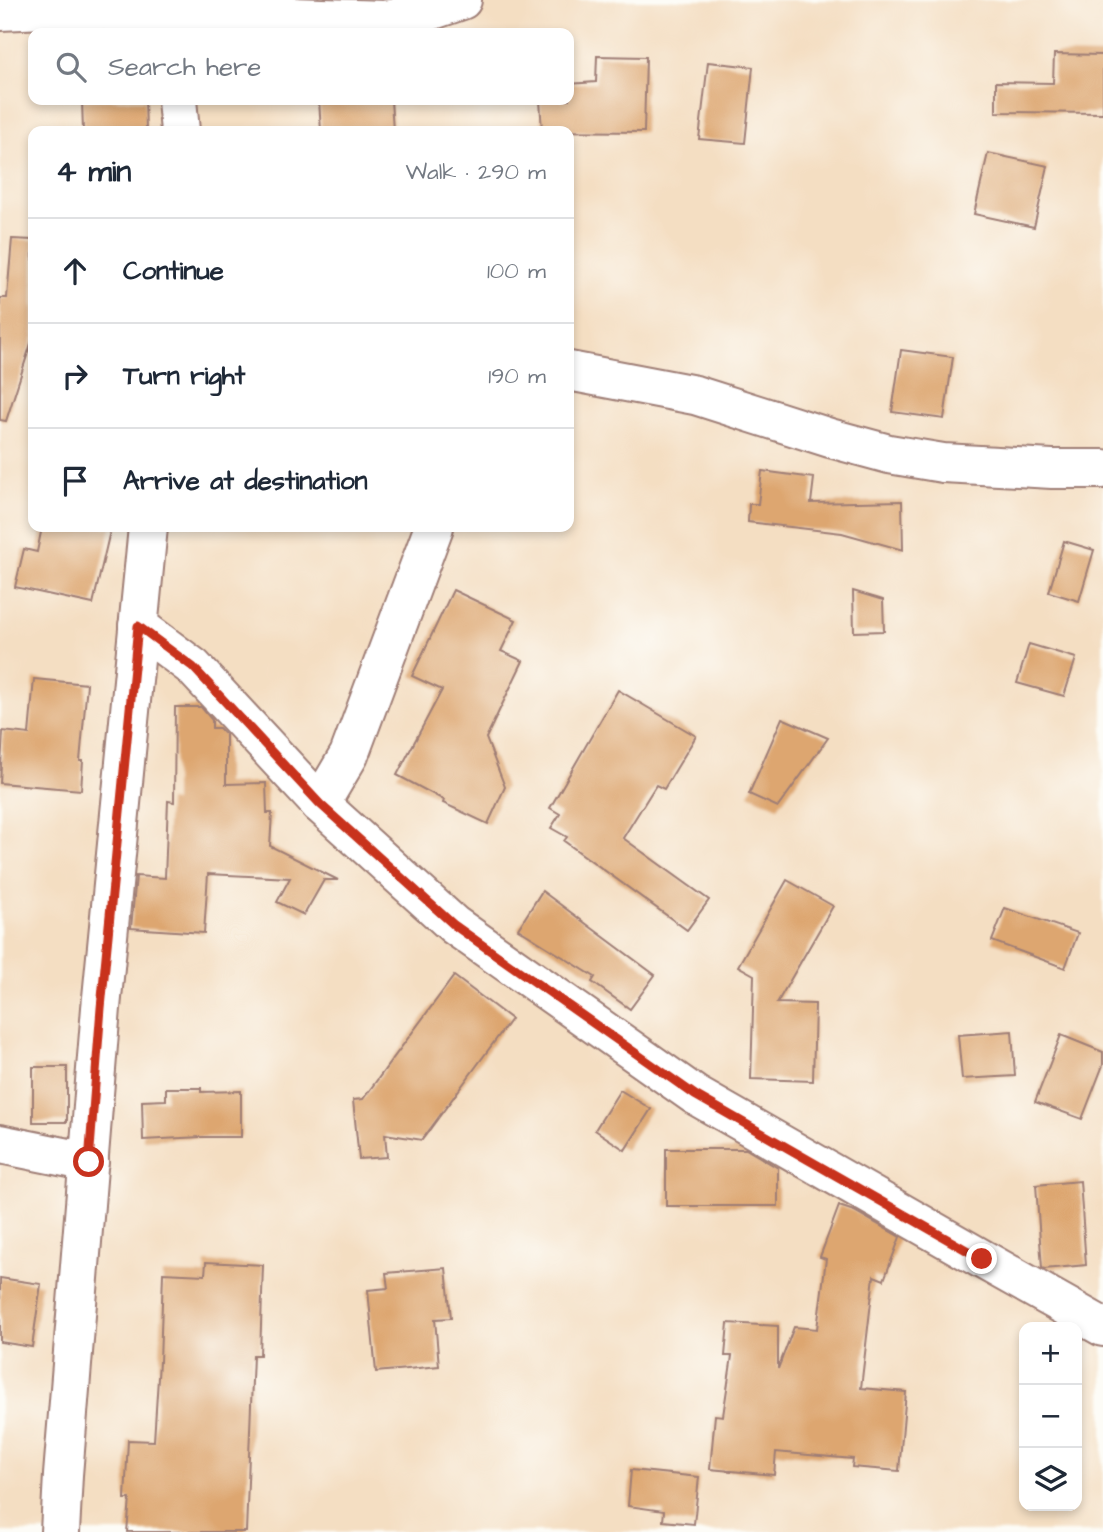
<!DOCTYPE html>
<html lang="en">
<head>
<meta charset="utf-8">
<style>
	:root { --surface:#fff; --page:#f6f6f7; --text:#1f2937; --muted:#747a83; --line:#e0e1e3 }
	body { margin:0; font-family:"Architects Daughter",sans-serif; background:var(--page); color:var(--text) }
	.controls { position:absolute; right:21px; bottom:21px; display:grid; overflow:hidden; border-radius:14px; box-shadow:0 4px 10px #0003 }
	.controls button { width:63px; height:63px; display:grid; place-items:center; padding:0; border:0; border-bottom:2px solid var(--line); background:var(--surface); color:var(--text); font:35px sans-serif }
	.stop { position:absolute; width:21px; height:21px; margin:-16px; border:5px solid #c8321e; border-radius:50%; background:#fff }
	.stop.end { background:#c8321e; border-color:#fff; box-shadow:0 2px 7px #0008 }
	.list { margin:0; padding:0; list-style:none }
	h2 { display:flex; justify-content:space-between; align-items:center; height:91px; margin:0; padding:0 28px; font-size:30px }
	h2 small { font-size:23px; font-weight:400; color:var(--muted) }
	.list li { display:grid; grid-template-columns:46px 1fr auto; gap:21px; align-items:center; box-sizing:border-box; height:105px; padding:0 28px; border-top:2px solid var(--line) }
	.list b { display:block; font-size:26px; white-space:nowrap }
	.list em { font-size:23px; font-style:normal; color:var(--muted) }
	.icon { flex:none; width:38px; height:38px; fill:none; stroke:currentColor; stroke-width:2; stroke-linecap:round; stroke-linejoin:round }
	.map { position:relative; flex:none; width:1103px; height:1532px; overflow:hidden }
	.search { position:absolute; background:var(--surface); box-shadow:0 4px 10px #0003; left:28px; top:28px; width:546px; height:77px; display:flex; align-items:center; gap:18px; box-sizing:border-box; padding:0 24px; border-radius:14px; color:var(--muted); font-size:26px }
	.panel { position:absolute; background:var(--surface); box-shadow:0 4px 10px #0003; left:28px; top:126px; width:546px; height:406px; border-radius:14px }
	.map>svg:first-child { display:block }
	.building { fill:#dda66f }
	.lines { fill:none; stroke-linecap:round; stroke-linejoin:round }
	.street-casing { stroke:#9f7e76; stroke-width:42 }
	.street { stroke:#fff; stroke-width:38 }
	.route { stroke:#c8321e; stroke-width:9 }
</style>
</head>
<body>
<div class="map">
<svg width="1103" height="1532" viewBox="0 0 1103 1532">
	<rect width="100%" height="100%" fill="#fdfcf7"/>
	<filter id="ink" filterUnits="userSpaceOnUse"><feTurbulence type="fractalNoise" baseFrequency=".0143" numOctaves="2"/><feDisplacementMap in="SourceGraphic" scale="14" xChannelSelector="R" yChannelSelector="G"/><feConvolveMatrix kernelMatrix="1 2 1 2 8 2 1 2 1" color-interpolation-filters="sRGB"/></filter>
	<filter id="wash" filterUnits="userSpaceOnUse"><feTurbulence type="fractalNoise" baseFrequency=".00686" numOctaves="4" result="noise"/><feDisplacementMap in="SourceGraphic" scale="28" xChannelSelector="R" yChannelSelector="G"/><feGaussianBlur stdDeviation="1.57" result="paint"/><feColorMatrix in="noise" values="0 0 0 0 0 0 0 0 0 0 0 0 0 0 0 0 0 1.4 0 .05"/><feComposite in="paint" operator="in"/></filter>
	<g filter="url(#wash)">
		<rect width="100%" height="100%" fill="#f4dec2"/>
		<g id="blocks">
			<g class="building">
				<path d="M1054,54L1103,55V113L996,112V82L1053,83Z"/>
				<path d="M597,56L646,57L644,132L542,131L540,100H569V84L596,82Z"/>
				<path d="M708,62L753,67L745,143L699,139Z"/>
				<path d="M82,100H145L146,129L83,131Z"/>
				<path d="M319,100H391L393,131H321Z"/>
				<path d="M988,153L1048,166L1034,227L974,214Z"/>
				<path d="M12,239L33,240V337L6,421L0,420V298H7Z"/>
				<path d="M901,350L953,357L944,419L892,412Z"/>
				<path d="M762,471L814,478L811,503L902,501L903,550L842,533L748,522L749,504H758Z"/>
				<path d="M42,527H111L93,604L15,587L24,549L37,552Z"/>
				<path d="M1064,541L1094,550L1079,601L1049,592Z"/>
				<path d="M453,590L516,620L501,651L523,661L486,738L505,787L488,824L443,803L444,800L397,775L442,690L412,676Z"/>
				<path d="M853,591L883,600L884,631L854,632Z"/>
				<path d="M1029,644L1076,658L1064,696L1017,683Z"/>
				<path d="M34,679L87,684L80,761H83L81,790L0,783L3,731L29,734Z"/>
				<path d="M618,690L696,736L664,789L656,785L623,838L709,900L687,930L564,841L567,837L551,828L560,814L550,808Z"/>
				<path d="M175,707H201L212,720V728H219L226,735V784L266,783L267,813H272L270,846L338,880H324L304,915L277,902L290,878L208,874L204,933L131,928L136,876L165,878L168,801L174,802Z"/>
				<path d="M782,718L828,738L778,807L749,794Z"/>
				<path d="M787,880L833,906L777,1003L815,1004L813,1081L751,1079L754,975L738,966Z"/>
				<path d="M542,891L655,975L630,1009L592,982L595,977L518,929Z"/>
				<path d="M1005,908L1078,933L1065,968L992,941Z"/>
				<path d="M454,976L511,1019L422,1140L385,1134L387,1157L359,1159L353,1100L363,1099Z"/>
				<path d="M1012,1031L1015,1076L962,1079L958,1035Z"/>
				<path d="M1061,1035L1103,1052V1065L1082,1119L1035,1102Z"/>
				<rect x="33" y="1067" width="34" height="55"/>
				<path d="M166,1088H201V1092L241,1091V1137H201L143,1140L142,1101L166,1100Z"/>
				<path d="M620,1090L651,1109L625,1150L595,1130Z"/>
				<path d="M666,1149H746L778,1168V1206H666Z"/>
				<path d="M1080,1181L1086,1265L1044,1269L1042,1268L1036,1185Z"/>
				<path d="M839,1206L854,1211L900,1237L884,1280L874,1276L861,1388L906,1392L899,1471L852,1467L853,1459L776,1452L774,1475L710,1469L715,1415L723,1416L732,1356H725L728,1323L778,1326V1369L794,1327L817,1329L826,1259L820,1257Z"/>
				<path d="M206,1262L263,1265L260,1355H253L246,1532H127L130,1499H125L128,1440L154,1441L159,1362H160L163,1273L205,1275Z"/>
				<path d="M446,1268L451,1318L435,1319L439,1366L376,1372L368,1290L388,1288L386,1273Z"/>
				<path d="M0,1278L41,1284L32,1347L0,1342Z"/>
				<path d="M631,1470L699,1477L694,1524L663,1521L664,1511L628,1506Z"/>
			</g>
		</g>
	</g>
	<g filter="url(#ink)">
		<use href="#blocks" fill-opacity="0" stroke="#9f7e76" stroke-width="2"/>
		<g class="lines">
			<defs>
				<g id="street">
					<path d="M0,11L44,9L385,20L427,12L462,0"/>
					<path d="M177,100L180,131"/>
					<path d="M569,371L695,395L830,438L889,454L943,463L1052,469H1103"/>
					<path d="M138,626L193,667L320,804L454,925L695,1095L982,1259L1103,1327"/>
					<path d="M320,804L349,755L434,527"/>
					<path d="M0,1144L89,1162"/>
					<path d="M60,1532L63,1475L101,1008L148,527"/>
				</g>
			</defs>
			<use href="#street" class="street-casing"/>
			<use href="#street" class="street"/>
		</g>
	</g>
	<g class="lines" filter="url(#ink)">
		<path class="route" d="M89,1162L101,1008L138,626L193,667L320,804L454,925L695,1095L982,1259"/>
	</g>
</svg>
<div class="controls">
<button>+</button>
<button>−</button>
<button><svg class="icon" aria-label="layers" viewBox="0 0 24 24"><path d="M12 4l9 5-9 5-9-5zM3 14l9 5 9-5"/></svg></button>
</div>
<div class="stop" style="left:89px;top:1162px"></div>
<div class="stop end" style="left:982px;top:1259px"></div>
<div class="search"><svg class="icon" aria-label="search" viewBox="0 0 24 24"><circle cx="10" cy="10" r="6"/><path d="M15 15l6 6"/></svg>Search here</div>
<section class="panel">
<h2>4 min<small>Walk · 290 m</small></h2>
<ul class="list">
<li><svg class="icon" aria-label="ahead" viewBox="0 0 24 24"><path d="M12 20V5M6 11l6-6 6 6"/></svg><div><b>Continue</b></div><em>100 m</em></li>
<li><svg class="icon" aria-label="right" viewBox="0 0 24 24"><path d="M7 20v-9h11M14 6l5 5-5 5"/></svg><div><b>Turn right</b></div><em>190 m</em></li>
<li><svg class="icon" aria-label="arrive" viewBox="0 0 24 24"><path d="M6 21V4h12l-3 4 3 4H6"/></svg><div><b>Arrive at destination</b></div></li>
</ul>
</section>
</div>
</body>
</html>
